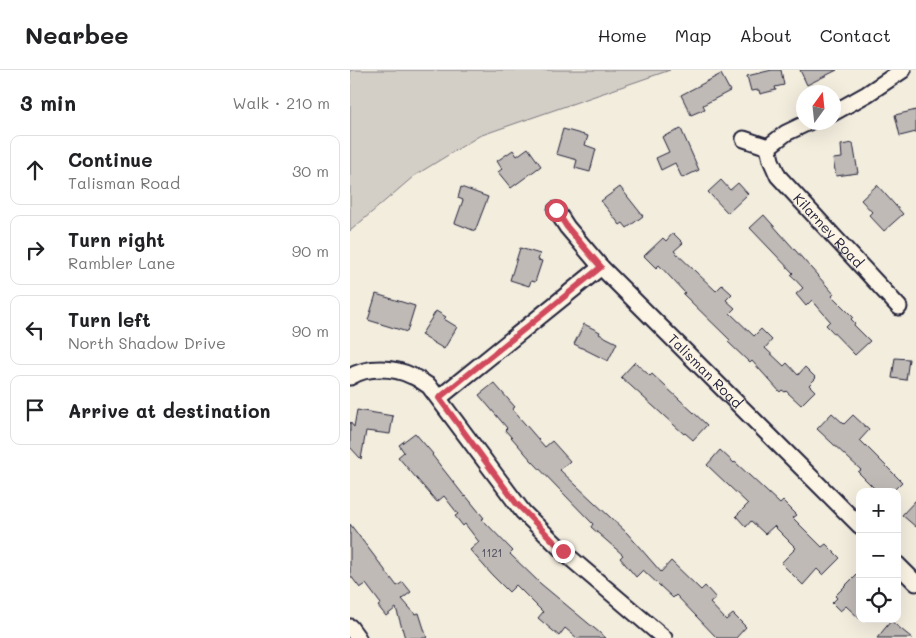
<!DOCTYPE html>
<html lang="en">
<head>
<meta charset="utf-8">
<style>
	:root { --surface:#fff; --page:#f2f2f2; --text:#202124; --muted:#757577; --line:#e0e0e0 }
	body { margin:0; font-family:Mali,sans-serif; background:var(--page); color:var(--text) }
	.controls { position:absolute; right:15px; bottom:15px; display:grid; overflow:hidden; border-radius:10px; box-shadow:0 5px 20px #0002 }
	.controls button { width:45px; height:45px; display:grid; place-items:center; padding:0; border:0; border-bottom:1px solid var(--line); background:var(--surface); color:var(--text); font:25px sans-serif }
	.compass { position:absolute; left:446px; top:15px; width:45px; height:45px; border-radius:50%; background:var(--surface); box-shadow:0 5px 20px #0002; rotate:15deg }
	.stop { position:absolute; width:15px; height:15px; margin:-11px; border:4px solid #d1495b; border-radius:50%; background:#fff }
	.stop.end { background:#d1495b; border-color:#fff; box-shadow:0 1px 5px #0008 }
	.list { margin:0; padding:0; list-style:none }
	h2 { display:flex; justify-content:space-between; align-items:center; height:65px; margin:0; padding:0 20px; font-size:21px }
	h2 small { font-size:16px; font-weight:400; color:var(--muted) }
	.list li { display:grid; grid-template-columns:32px 1fr auto; gap:15px; align-items:center; box-sizing:border-box; height:70px; margin:0 10px 10px; padding:0 10px; border:1px solid var(--line); border-radius:10px }
	.list b { display:block; font-size:19px; white-space:nowrap }
	.list p { margin:0; font-size:16px; white-space:nowrap; color:var(--muted) }
	.list em { font-size:16px; font-style:normal; color:var(--muted) }
	.icon { flex:none; width:28px; height:28px; fill:none; stroke:currentColor; stroke-width:2; stroke-linecap:round; stroke-linejoin:round }
	.map { position:relative; flex:none; width:566px; height:568px; overflow:hidden }
	header { display:flex; align-items:center; gap:30px; box-sizing:border-box; height:70px; padding:0 25px; background:var(--surface); border-bottom:1px solid var(--line) }
	header strong { font-size:24px }
	nav { display:flex; gap:28px; margin-inline-start:auto; font-size:18px }
	main { display:flex }
	aside { flex:1; background:var(--surface) }
	.map>svg:first-child { display:block }
	.green { fill:#d4cfc6; stroke:#7b7880 }
	.building { fill:#bfbab6; stroke:#22223b }
	.lines { fill:none; stroke-linecap:round; stroke-linejoin:round }
	.minor-casing { stroke:#22223b; stroke-width:19 }
	.minor { stroke:#fcf5e5; stroke-width:15 }
	.route { stroke:#d1495b; stroke-width:6 }
	.labels { text-anchor:middle; stroke-width:4.5; stroke-linejoin:round; paint-order:stroke }
	.number-label { font-size:11px; fill:#49485a }
	.street-label { font-size:14px; fill:#22223b; stroke:#fcf5e5 }
</style>
</head>
<body>
<header>
<strong>Nearbee</strong>
<nav><a>Home</a><a>Map</a><a>About</a><a>Contact</a></nav>
</header>
<main>
<aside>
<h2>3 min<small>Walk · 210 m</small></h2>
<ul class="list">
<li><svg class="icon" aria-label="ahead" viewBox="0 0 24 24"><path d="M12 20V5M6 11l6-6 6 6"/></svg><div><b>Continue</b><p>Talisman Road</p></div><em>30 m</em></li>
<li><svg class="icon" aria-label="right" viewBox="0 0 24 24"><path d="M7 20v-9h11M14 6l5 5-5 5"/></svg><div><b>Turn right</b><p>Rambler Lane</p></div><em>90 m</em></li>
<li><svg class="icon" aria-label="left" viewBox="0 0 24 24"><path d="M17 20v-9H6M10 6l-5 5 5 5"/></svg><div><b>Turn left</b><p>North Shadow Drive</p></div><em>90 m</em></li>
<li><svg class="icon" aria-label="arrive" viewBox="0 0 24 24"><path d="M6 21V4h12l-3 4 3 4H6"/></svg><div><b>Arrive at destination</b></div></li>
</ul>
</aside>
<div class="map">
<svg width="566" height="568" viewBox="0 0 566 568">
	<rect width="100%" height="100%" fill="#f3edde"/>
	<filter id="ink" filterUnits="userSpaceOnUse"><feTurbulence type="fractalNoise" baseFrequency=".02" numOctaves="2"/><feDisplacementMap in="SourceGraphic" scale="10" xChannelSelector="R" yChannelSelector="G"/><feConvolveMatrix kernelMatrix="1 2 1 2 8 2 1 2 1" color-interpolation-filters="sRGB"/></filter>
	<g filter="url(#ink)">
		<path class="green" d="M0,0H320L129,66L64,106L0,161Z"/>
		<g class="building">
			<path d="M422,0H431L434,15L425,17L426,20L410,24L409,20L401,21L397,6Z"/>
			<path d="M450,0H487L457,15Z"/>
			<path d="M371,4L380,21L353,35L355,39L341,45L331,25Z"/>
			<path d="M566,40V62L550,66L545,45Z"/>
			<path d="M213,59L238,66L235,75L246,79L240,102L225,98L227,90L206,84Z"/>
			<path d="M331,59L349,100L332,108L325,93L311,100L306,88L319,82L312,67Z"/>
			<path d="M503,73L508,103L486,106L483,89L492,88L491,75Z"/>
			<path d="M178,78L191,96L161,118L148,102L152,99L147,91L163,80L167,86Z"/>
			<path d="M371,110L380,120L388,113L398,124L378,143L358,122Z"/>
			<path d="M527,115L553,144L534,161L519,145L522,142L511,130Z"/>
			<path d="M111,117L138,127L125,161L105,153L113,130L108,128Z"/>
			<path d="M270,117L293,146L277,158L273,153L270,155L251,131Z"/>
			<path d="M414,145L484,224L482,226L503,247L501,249L505,253L504,255L520,271L505,285L476,255L480,251L462,230L456,236L446,224L453,218L441,205L443,203L400,158Z"/>
			<path d="M323,163L333,173L324,181L366,221L372,215L382,224L376,230L385,238L380,243L404,266L411,259L422,270L415,278L434,296L437,293L448,305L455,297L466,308L459,315L465,321L451,335L436,321L435,322L432,320L430,322L402,291L400,293L378,272L380,270L333,224L335,223L309,195L306,198L294,186L313,168L316,171Z"/>
			<path d="M170,178L190,184L188,190L192,191L185,212L181,211L179,216L160,210Z"/>
			<path d="M26,224L65,236L57,262L18,250Z"/>
			<path d="M86,241L96,247L94,249L107,257L94,279L71,265Z"/>
			<path d="M234,254L250,262L249,264L267,273L258,291L224,274Z"/>
			<path d="M545,288L559,289L556,310L542,308Z"/>
			<path d="M285,292L300,306L302,304L357,355L343,370L335,363L334,364L271,307Z"/>
			<path d="M144,313L165,337L162,339L195,377L202,371L220,391L210,400L277,463L311,502L321,491L351,520L355,516L366,528L360,533L376,550L383,544L396,557L386,568H367L326,525L323,528L293,500L286,507L270,488L273,485L241,457L243,454L181,390L155,360L157,358L129,325Z"/>
			<path d="M7,340L43,346L40,364L16,361L11,389L0,377V352L4,357Z"/>
			<path d="M482,343L494,354L503,345L519,360L510,370L552,412L542,422H528L508,402L511,400L467,359Z"/>
			<path d="M65,363L83,384L82,385L115,427L116,426L134,448L132,449L163,481L160,484L191,514L256,568H227L215,558L209,566L188,548L193,542L166,515L159,522L142,505L120,480L129,472L115,454L113,456L105,446L108,444L94,426L87,432L48,387L54,382L49,375Z"/>
			<path d="M370,380L384,393L385,392L430,434L433,431L447,445L443,448L472,477L476,474L490,488L473,505L467,499L453,515L431,493L446,478L424,456L415,464L401,451L396,457L386,446L398,434L357,395Z"/>
			<path d="M566,430V457L552,445Z"/>
			<path d="M0,454L47,516L53,512L61,522L52,529L65,544L69,543L77,568H55L46,538L36,546L28,536L31,534L16,514L10,518L0,505Z"/>
			<path d="M510,501V549L496,536L490,541L482,533L487,528L485,526Z"/>
			<path d="M541,551L562,568H527Z"/>
		</g>
		<g class="lines">
			<defs>
				<g id="minor">
					<path d="M483,43L517,24L553,0"/>
					<path d="M394,69L418,77L436,63L459,52"/>
					<path id="s1" d="M418,77L421,90L428,106L549,237"/>
					<path id="s2" d="M206,140L217,157L251,197L510,456"/>
					<path d="M0,307C17,296 44,297 62,306C68,308 74,313 79,316L173,442L218,486L314,568"/>
					<path d="M89,328L251,197"/>
					<path d="M547,494L566,513"/>
					<path d="M0,557L8,568"/>
				</g>
			</defs>
			<use href="#minor" class="minor-casing"/>
			<use href="#minor" class="minor"/>
		</g>
	</g>
	<g class="lines" filter="url(#ink)">
		<path class="route" d="M206,140L217,157L251,197L89,328L166,433L213,481"/>
	</g>
	<g class="labels">
		<g class="number-label">
			<text x="142" y="487">1121</text>
		</g>
		<g class="street-label">
			<text dy="5" stroke="none"><textPath href="#s1" startOffset="105">Kilarney Road</textPath></text>
			<text dy="5" stroke="none"><textPath href="#s2" startOffset="220">Talisman Road</textPath></text>
		</g>
	</g>
</svg>
<div class="controls">
<button>+</button>
<button>−</button>
<button><svg class="icon" aria-label="locate" viewBox="0 0 24 24"><circle cx="12" cy="12" r="6"/><path d="M12 2v4M12 18v4M2 12h4M18 12h4"/></svg></button>
</div>
<svg class="compass" viewBox="-18 -18 36 36"><path d="M0-13l5 13h-10z" fill="#e53935"/><path d="M0 13l5-13h-10z" fill="#757577"/></svg>
<div class="stop" style="left:206px;top:140px"></div>
<div class="stop end" style="left:213px;top:481px"></div>
</div>
</main>
</body>
</html>
